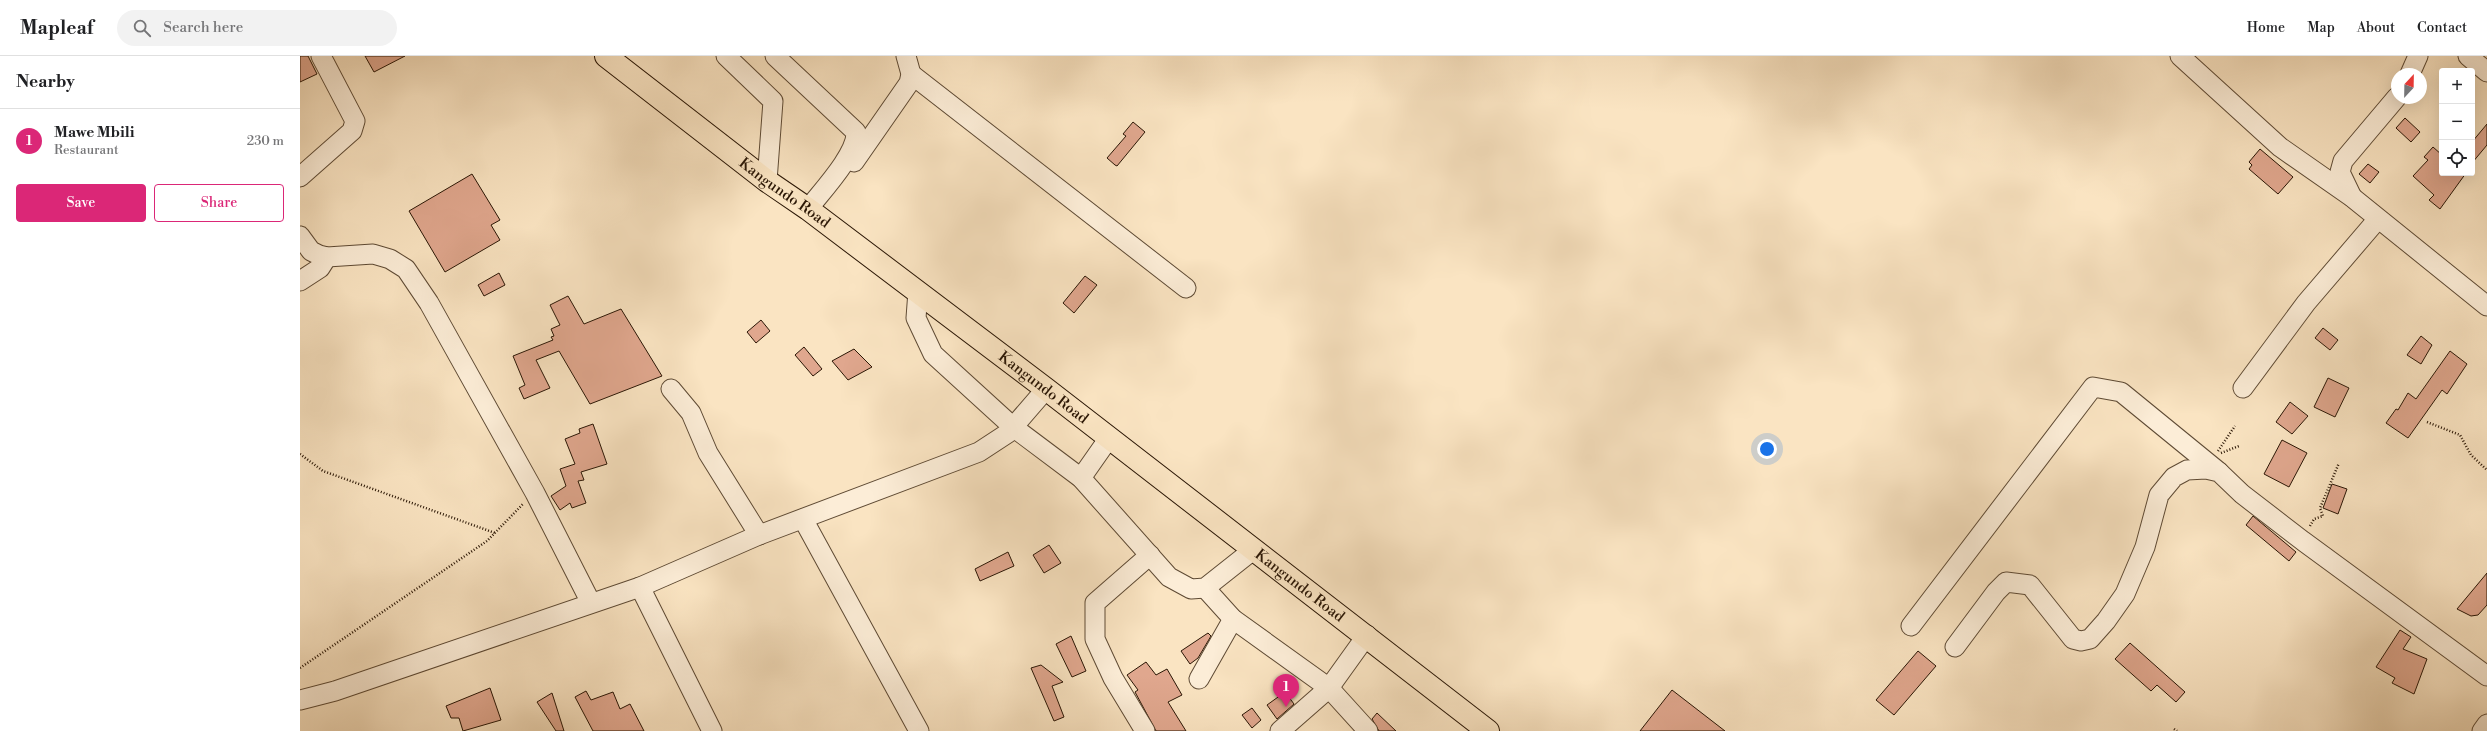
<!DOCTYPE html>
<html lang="en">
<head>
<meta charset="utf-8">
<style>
	:root { --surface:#fff; --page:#f2f2f2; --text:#202124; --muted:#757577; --line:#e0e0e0; --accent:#db2777 }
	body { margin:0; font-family:"Libre Bodoni",serif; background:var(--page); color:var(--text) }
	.controls { position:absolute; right:12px; top:12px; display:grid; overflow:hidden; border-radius:4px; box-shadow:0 4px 16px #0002 }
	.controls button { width:36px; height:36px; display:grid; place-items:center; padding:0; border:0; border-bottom:1px solid var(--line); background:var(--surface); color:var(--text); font:20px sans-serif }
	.compass { position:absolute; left:2091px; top:12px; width:36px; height:36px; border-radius:50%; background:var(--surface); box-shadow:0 4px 16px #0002; rotate:22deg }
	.you { position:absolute; left:1467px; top:393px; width:14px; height:14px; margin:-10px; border:3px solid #fff; border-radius:50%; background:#1a73e8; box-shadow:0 0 0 6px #1a73e833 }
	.badge { display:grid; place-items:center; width:26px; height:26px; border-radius:50%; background:var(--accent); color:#fff; font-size:13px; font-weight:700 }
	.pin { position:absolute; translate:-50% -33px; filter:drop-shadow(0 1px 2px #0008) }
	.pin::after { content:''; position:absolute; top:21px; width:14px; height:12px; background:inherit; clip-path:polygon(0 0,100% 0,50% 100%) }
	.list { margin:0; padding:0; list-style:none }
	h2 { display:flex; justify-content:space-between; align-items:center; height:52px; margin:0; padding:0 16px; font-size:17px }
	h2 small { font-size:13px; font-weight:400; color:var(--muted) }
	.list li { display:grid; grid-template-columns:26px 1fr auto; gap:12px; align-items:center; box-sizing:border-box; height:64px; padding:0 16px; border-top:1px solid var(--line) }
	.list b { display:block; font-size:15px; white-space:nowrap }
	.list p { margin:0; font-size:13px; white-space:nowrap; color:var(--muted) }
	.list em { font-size:13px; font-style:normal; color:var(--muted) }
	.actions { display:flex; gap:8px; padding:12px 16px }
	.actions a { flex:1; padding:9px 0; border:1px solid var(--accent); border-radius:4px; text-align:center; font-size:14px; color:var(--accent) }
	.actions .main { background:var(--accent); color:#fff }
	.icon { flex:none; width:22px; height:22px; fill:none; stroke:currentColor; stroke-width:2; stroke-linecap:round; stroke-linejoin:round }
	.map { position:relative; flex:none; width:2187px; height:675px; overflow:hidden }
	header { display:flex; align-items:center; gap:24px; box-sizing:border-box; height:56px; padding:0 20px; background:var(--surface); border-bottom:1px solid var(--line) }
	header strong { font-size:19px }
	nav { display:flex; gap:22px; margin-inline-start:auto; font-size:14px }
	.search { width:280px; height:36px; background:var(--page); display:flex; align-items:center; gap:10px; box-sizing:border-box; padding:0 14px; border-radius:22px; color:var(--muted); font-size:15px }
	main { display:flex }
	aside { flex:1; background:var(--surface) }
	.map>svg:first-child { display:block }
	.building { fill:#e0a78e; stroke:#2a1605 }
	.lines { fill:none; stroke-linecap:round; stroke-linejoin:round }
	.minor-casing { stroke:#5e4a34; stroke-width:21 }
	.highway-casing { stroke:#2a1605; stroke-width:24 }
	.path { stroke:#2a1605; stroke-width:2.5; stroke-dasharray:1 2; stroke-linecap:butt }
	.minor { stroke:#fcedd7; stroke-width:19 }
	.highway { stroke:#fae4c2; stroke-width:22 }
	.labels { text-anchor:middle; stroke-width:3.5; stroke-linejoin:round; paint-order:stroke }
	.street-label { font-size:15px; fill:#2a1605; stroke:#fcedd7 }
</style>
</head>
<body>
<header>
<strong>Mapleaf</strong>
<div class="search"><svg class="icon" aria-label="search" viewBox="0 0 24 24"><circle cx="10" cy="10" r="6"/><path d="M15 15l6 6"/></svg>Search here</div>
<nav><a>Home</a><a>Map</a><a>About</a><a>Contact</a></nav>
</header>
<main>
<aside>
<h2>Nearby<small></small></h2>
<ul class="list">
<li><span class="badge">1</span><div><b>Mawe Mbili</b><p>Restaurant</p></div><em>230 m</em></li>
</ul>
<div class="actions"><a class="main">Save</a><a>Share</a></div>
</aside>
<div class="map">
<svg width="2187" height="675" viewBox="0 0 2187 675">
	<rect width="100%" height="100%" fill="#fae4c2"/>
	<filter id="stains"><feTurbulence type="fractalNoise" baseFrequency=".005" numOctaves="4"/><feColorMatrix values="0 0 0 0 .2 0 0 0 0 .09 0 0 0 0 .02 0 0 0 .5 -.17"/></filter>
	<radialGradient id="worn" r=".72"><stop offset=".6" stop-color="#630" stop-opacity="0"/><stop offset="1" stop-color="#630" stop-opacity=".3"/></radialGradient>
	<g class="building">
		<path d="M0,0H8L17,18L0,26Z"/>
		<path d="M65,0H105L74,16Z"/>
		<path d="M2105,62L2120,76L2111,86L2096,72Z"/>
		<path d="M833,66L845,76L817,110L815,109L807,102L826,80L823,78Z"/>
		<path d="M2187,68V89L2172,107V86Z"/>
		<path d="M2133,91L2142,99V117H2166L2140,153L2129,144L2134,139L2113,120L2128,104L2124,101Z"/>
		<path d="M1960,93L1993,121L1978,138L1949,113L1952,109L1949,106Z"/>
		<path d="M2068,108L2079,116L2070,127L2059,118Z"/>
		<path d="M172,118L200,164L191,169L200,184L145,216L109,155Z"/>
		<path d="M199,217L205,229L184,240L178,229Z"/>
		<path d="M785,220L797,229L774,257L763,247Z"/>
		<path d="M268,240L284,268L321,253L362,320L290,348L259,295L236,304L250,332L224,343L219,332L225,329L213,300L253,284L251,281L254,280L251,273L260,269L250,249Z"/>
		<path d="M461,264L470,275L456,287L447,276Z"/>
		<path d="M2023,272L2038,284L2030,294L2015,282Z"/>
		<path d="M2121,280L2132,289L2121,308L2107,299Z"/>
		<path d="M504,291L522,313L513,320L495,299Z"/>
		<path d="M554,293L572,311L548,324L532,305Z"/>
		<path d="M2150,295L2167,308L2147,338L2142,334L2108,382L2086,367L2096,353L2098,354L2108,337L2116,343Z"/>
		<path d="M2028,322L2049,332L2035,361L2014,351Z"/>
		<path d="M1990,346L2008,360L1992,378L1976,366Z"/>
		<path d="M293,368L307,408L281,416L284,424L278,425L286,447L272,452L270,447L260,454L251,440L266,430L260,413L275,408L265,383L280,377L279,373Z"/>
		<path d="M1982,384L2007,397L1989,431L1964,418Z"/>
		<path d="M2032,428L2047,433L2038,458L2023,452Z"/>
		<path d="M1953,460L1996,496L1989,505L1946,469Z"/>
		<path d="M749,489L761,507L744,517L733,499Z"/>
		<path d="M708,496L714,510L680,525L675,513Z"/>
		<path d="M2187,517V549L2178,559L2171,560L2157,553Z"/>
		<path d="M2100,574L2111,581L2103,593L2127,603L2114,638L2092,627L2095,622L2076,611Z"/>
		<path d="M908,577L911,580L898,602L890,608L881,595Z"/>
		<path d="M771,580L786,615L772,621L756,588Z"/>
		<path d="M1830,587L1885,636L1876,646L1857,629L1851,635L1815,603Z"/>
		<path d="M1618,595L1636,610L1594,659L1576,644Z"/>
		<path d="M846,606L856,619L867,613L882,639L868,646L886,675H856L835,636L838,634L827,619Z"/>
		<path d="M741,609L763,626L752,630L764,661L754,665L731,612Z"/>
		<path d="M190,632L201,664L163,675L159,662H151L146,650Z"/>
		<path d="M1372,634L1425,675H1340Z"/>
		<path d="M286,635L291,644L313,636L320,653L330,648L344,675H293L275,641Z"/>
		<path d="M985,636L994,648L977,663L967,649Z"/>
		<path d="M252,637L264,675H256L237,646Z"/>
		<path d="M952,652L961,664L952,672L942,659Z"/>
		<path d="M1077,657L1096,675H1079L1072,663Z"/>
	</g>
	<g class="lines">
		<defs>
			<g id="minor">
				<path d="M426,0L473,45L467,125"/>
				<path d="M475,0L556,76C557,98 522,135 508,153"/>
				<path d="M1880,0L1980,91L2053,142L2187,250"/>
				<path d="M2168,0L2187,16"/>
				<path d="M611,18L886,232"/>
				<path d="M2110,18L2118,0"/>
				<path d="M554,106L609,27L611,18L606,0"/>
				<path d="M0,121L52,75L55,65L21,0"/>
				<path d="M2052,141L2040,116L2043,105L2097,41"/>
				<path d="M0,180L11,195L19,199L27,201L73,198L90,203L106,213L129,247L235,437L291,547"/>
				<path d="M0,225L20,212L27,201"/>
				<path d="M618,235L616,262L633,298L713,371L781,422L869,521L891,533L905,532L953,494"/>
				<path d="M1943,332L2006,247L2077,164"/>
				<path d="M371,333L391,357L408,397L459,479"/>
				<path d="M781,422L809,382"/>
				<path d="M503,463L619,675"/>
				<path d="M905,532L933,563L1029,632L1068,675"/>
				<path d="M1611,570L1793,331L1821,336L1919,416"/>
				<path d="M1655,591L1696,536L1706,526L1730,529L1773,583L1781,585L1790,583L1806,565L1825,538L1845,491L1859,439L1874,421L1887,414L1906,413L1919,416L1942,438L2003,485L2187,620"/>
				<path d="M899,623L933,563"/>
				<path d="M0,644L35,635L340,531"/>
				<path d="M412,675L340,531L459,479L679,396L708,377L746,333"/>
				<path d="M845,675L813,622L795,583V547L850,499"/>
				<path d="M980,675L1029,632L1067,579"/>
				<path d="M2182,675L2187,668"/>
			</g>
			<g id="highway">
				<path id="s1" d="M306,0L467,125L508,153L746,333L1188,675"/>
			</g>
		</defs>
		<use href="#minor" class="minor-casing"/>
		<use href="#highway" class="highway-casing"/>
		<g class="path">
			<path d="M2127,366L2160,379L2171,399L2187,414"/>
			<path d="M1918,395L1935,370"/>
			<path d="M1921,397L1939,390"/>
			<path d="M0,398L23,415L195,477"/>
			<path d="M2010,470L2014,463L2023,460L2020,452L2039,407"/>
			<path d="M0,612L187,485L223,448"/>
			<path d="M1874,673L1877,675"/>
		</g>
		<use href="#minor" class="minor"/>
		<use href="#highway" class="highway"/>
	</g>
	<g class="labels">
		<g class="street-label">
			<text dy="5" stroke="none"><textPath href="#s1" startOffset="225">Kangundo Road</textPath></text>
			<text dy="5" stroke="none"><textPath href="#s1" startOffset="549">Kangundo Road</textPath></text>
			<text dy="5" stroke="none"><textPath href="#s1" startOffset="873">Kangundo Road</textPath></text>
		</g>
	</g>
	<rect width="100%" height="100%" filter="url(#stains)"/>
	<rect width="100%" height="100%" fill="url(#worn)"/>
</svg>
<div class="controls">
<button>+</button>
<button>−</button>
<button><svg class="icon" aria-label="locate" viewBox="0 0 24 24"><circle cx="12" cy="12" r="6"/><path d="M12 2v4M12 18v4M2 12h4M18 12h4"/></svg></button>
</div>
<svg class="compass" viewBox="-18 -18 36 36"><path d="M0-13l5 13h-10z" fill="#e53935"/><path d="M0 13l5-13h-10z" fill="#757577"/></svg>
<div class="you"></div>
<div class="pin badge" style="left:986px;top:651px">1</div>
</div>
</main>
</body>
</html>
